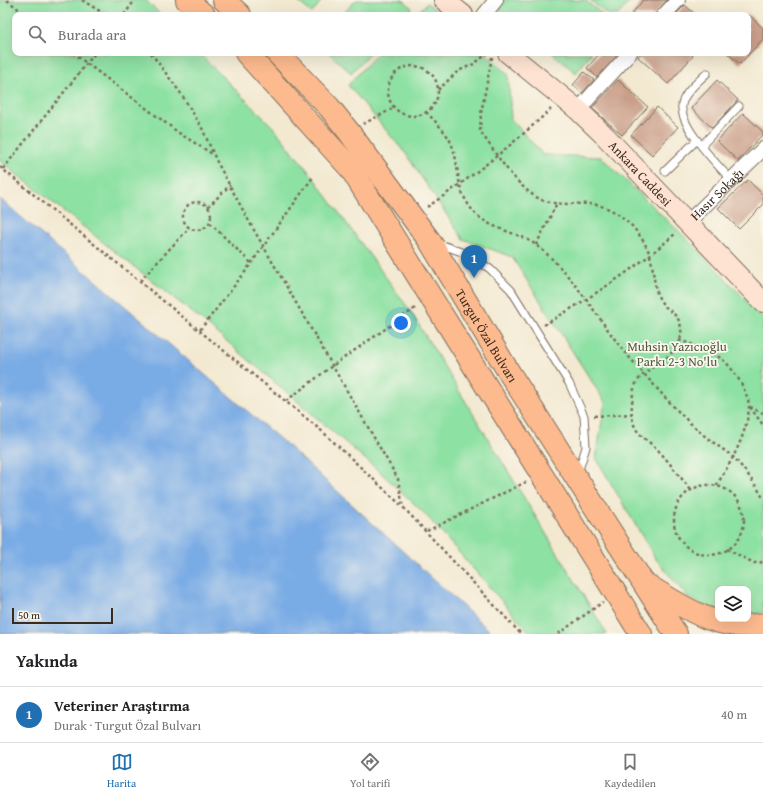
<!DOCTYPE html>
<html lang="tr">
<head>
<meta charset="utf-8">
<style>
	:root { --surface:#fff; --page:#f6f6f6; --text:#202124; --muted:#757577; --line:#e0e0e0; --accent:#1f6fb2 }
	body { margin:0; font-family:"Gentium Book Plus",serif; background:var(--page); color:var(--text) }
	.controls { position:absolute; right:12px; bottom:12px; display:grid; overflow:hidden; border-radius:8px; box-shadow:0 4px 16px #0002 }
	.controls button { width:36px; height:36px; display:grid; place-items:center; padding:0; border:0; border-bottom:1px solid var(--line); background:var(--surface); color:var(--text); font:20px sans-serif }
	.scale { position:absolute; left:12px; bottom:10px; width:101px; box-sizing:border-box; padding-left:4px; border:2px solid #3b2a1e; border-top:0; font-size:11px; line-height:14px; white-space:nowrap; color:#3b2a1e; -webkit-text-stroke:3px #fbf7ec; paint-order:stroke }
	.you { position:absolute; left:401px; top:323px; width:14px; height:14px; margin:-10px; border:3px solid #fff; border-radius:50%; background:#1a73e8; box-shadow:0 0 0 6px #1a73e833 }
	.badge { display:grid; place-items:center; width:26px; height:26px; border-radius:50%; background:var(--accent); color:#fff; font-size:13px; font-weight:700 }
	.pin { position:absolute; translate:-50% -33px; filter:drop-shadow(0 1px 2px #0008) }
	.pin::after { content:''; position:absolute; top:21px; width:14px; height:12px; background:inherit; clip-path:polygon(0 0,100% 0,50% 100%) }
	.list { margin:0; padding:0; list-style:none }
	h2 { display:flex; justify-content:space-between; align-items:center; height:52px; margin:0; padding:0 16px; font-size:17px }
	h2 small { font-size:13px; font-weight:400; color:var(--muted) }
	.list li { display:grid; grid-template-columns:26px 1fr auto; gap:12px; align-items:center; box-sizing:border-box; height:56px; padding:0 16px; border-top:1px solid var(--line) }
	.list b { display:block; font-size:15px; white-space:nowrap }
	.list p { margin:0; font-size:13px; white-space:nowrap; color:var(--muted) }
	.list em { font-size:13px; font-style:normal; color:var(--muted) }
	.icon { flex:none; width:22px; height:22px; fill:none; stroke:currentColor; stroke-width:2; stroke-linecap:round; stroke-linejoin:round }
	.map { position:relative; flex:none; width:763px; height:634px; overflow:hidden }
	.search { position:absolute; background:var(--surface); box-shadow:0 4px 16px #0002; left:12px; right:12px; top:12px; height:44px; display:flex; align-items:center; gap:10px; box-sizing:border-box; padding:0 14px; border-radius:8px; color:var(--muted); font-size:15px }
	.sheet { height:108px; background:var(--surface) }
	nav { display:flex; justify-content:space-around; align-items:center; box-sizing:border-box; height:56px; border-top:1px solid var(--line); background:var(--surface); font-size:11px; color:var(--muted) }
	nav a { display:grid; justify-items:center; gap:2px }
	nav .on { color:var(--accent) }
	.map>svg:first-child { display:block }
	.green { fill:#8de1a3; stroke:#648660 }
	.water { fill:#79abe5; stroke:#5a6a82 }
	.building { fill:#ca9f89 }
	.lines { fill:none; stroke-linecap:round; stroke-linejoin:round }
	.lane-casing { stroke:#7b6d5d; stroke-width:9 }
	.street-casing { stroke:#7b6d5d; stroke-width:16 }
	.secondary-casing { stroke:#7b6d5d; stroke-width:22 }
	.highway-casing { stroke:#7b6d5d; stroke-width:24 }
	.path { stroke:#7b6d5d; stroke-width:2.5; stroke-dasharray:3 3; stroke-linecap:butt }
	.lane { stroke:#fff; stroke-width:7 }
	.street { stroke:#fff; stroke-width:14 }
	.secondary { stroke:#fee3d2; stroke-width:20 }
	.highway { stroke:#fcba8e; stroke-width:22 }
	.labels { text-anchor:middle; stroke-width:3.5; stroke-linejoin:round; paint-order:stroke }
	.street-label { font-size:13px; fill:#3b2a1e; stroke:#fbf7ec }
	.park-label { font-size:13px; fill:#50583f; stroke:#fbf7ec }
</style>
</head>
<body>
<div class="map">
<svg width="763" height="634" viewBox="0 0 763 634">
	<rect width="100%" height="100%" fill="#fbf7ec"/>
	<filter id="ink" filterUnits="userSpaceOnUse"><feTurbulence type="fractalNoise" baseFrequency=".025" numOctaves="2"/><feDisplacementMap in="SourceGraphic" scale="8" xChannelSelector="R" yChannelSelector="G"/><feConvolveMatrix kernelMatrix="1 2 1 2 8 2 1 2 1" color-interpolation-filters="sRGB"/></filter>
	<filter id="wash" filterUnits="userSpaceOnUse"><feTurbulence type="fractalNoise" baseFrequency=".012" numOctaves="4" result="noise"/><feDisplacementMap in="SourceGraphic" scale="16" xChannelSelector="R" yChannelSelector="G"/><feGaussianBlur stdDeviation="0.9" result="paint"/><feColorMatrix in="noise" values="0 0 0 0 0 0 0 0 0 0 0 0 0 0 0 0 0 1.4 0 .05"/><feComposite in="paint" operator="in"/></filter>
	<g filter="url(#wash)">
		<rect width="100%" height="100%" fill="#f3e9d1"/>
		<g class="green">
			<path d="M0,0H146L161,15H15V53H199L273,127L313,177L411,312L607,634H531L424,513L379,471L203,321L0,161Z"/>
			<path d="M296,0H322L312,13Z"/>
			<path d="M356,0H403L412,8L405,15H342Z"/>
			<path d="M503,0H585L603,15H506L497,7Z"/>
			<path d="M590,0H631L618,15H608Z"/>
			<path d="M427,3L442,15H415Z"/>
			<path d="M329,53H370L351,73Z"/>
			<path d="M378,53H485L508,74L511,119L543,155L601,157L695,247L763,318V612L748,616V589H718V614L688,597L655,558L596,458L605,402L512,257L463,239L406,154L348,85Z"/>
			<path d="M552,53H592L576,73Z"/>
		</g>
		<path class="water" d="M0,199L288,446L493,634H0Z"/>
		<g id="blocks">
			<g class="building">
				<path d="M643,0H667L654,15H631Z"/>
				<path d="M685,5L696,15H675Z"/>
				<path d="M748,14L763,28V39L740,64L727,53H748Z"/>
				<path d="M600,53H620L598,78L587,68Z"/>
				<path d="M641,53H690L693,56L668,84L638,57Z"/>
				<path d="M584,72L594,80L582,93L573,85Z"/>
				<path d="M618,80L648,107L622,135L592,108Z"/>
				<path d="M717,80L738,100L712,128L691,108Z"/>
				<path d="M657,107L678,127L652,155L631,135Z"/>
				<path d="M743,113L763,132V134L738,161L717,141Z"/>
				<path d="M748,180L763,195V205L739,229L718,208Z"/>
			</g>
		</g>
	</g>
	<g filter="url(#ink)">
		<use href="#blocks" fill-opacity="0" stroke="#7b6d5d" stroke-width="1"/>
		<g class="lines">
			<defs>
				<g id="lane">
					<path d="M707,73C699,81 687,90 683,101C674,122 718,165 731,180"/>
					<path d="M702,145L739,106"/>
					<path d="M665,171L697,140"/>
					<path d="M437,243L470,255L490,269L511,290L569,383L584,416L586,447L578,473"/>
				</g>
				<g id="street">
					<path d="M484,15L496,0"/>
					<path d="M664,15L678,0"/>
					<path d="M578,110L630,53"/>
					<path id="s1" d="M688,222L763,149"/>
				</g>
				<g id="secondary">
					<path d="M444,0L463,15"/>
					<path id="s2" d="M508,53L578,110L606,137L763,302"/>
				</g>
				<g id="highway">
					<path d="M187,0L204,15"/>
					<path d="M224,0L240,15"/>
					<path d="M246,53L351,169L641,634"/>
					<path id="s3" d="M277,53L329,107L349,132L429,240L510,374L676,634"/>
					<path d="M647,585C683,607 718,632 763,624"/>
				</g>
			</defs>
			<use href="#lane" class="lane-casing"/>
			<use href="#street" class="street-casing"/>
			<use href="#secondary" class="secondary-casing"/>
			<use href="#highway" class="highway-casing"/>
			<g class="path">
				<path d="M7,0L26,15"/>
				<path d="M82,0L106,15"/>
				<path d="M124,15L135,0"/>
				<path d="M73,53L179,133L214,155"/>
				<path d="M151,53L182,95L202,128L217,162L251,225L398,479L403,507"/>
				<path d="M492,57L481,113L480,131C495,152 517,189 542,200C558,206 574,203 590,204C615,206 635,225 646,246C655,262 652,284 659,298C666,313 683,312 681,335C680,347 668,357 659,363C639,377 633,380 632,405C631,413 632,422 636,429C641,437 651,443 658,450C670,463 680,477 691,490"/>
				<circle cx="413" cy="91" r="25"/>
				<path d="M438,90L458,71L474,64L488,53"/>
				<path d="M426,112C434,120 442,128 448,137C463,163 451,187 475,213C492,231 517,231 536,245C568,269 595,313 619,345C632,361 647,377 661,393C673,406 686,420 699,431C710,441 722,448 733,457C744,468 756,485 763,498"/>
				<path d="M363,124L394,108"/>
				<path d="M0,167L323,432L403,507L521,634"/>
				<path d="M3,169L95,53"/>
				<circle cx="197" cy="216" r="14"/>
				<path d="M208,207L230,185"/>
				<path d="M427,207C471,178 512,145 551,109"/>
				<path d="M210,223L251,263"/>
				<path d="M536,245L557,203"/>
				<path d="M140,281L189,228"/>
				<path d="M544,325C591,297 636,269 676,233"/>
				<path d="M200,330L245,272L313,177"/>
				<path d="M679,340C694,345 712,351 724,361C734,369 750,395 749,408C746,437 731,462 716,486"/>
				<path d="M286,401L332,366L417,307"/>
				<path d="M750,407L763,425"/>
				<path d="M750,407L763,413"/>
				<path d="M594,416L631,414"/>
				<circle cx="709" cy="520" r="35"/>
				<path d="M427,531L526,482"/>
				<path d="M727,549L754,563L763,562"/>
				<path d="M558,634L603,602"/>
			</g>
			<use href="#lane" class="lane"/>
			<use href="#street" class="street"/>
			<use href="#secondary" class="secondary"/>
			<use href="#highway" class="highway"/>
		</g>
	</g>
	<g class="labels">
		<g class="street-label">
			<text dy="5" stroke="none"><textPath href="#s2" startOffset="179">Ankara Caddesi</textPath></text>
			<text dy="5" stroke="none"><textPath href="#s1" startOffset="40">Hasır Sokağı</textPath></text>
			<text dy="5" stroke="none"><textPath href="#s3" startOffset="353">Turgut Özal Bulvarı</textPath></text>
		</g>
		<g class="park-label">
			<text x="677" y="351">Muhsin Yazıcıoğlu<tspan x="677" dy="15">Parkı 2-3 No'lu</tspan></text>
		</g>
	</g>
</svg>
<div class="controls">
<button><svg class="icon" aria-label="layers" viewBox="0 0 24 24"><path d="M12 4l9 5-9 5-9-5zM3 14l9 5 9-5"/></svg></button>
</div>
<div class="scale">50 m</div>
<div class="you"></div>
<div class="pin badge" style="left:474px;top:278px">1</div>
<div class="search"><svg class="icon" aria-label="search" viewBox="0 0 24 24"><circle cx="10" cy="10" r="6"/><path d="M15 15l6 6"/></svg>Burada ara</div>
</div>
<section class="sheet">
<h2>Yakında<small></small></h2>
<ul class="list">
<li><span class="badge">1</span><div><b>Veteriner Araştırma</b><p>Durak · Turgut Özal Bulvarı</p></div><em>40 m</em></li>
</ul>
</section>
<nav>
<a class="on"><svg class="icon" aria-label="map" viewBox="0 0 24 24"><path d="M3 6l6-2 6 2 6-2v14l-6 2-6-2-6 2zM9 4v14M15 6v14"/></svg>Harita</a>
<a><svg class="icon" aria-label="directions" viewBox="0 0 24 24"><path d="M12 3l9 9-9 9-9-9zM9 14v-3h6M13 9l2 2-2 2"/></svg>Yol tarifi</a>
<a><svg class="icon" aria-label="saved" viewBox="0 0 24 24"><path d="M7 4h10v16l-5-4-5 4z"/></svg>Kaydedilen</a>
</nav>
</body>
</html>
